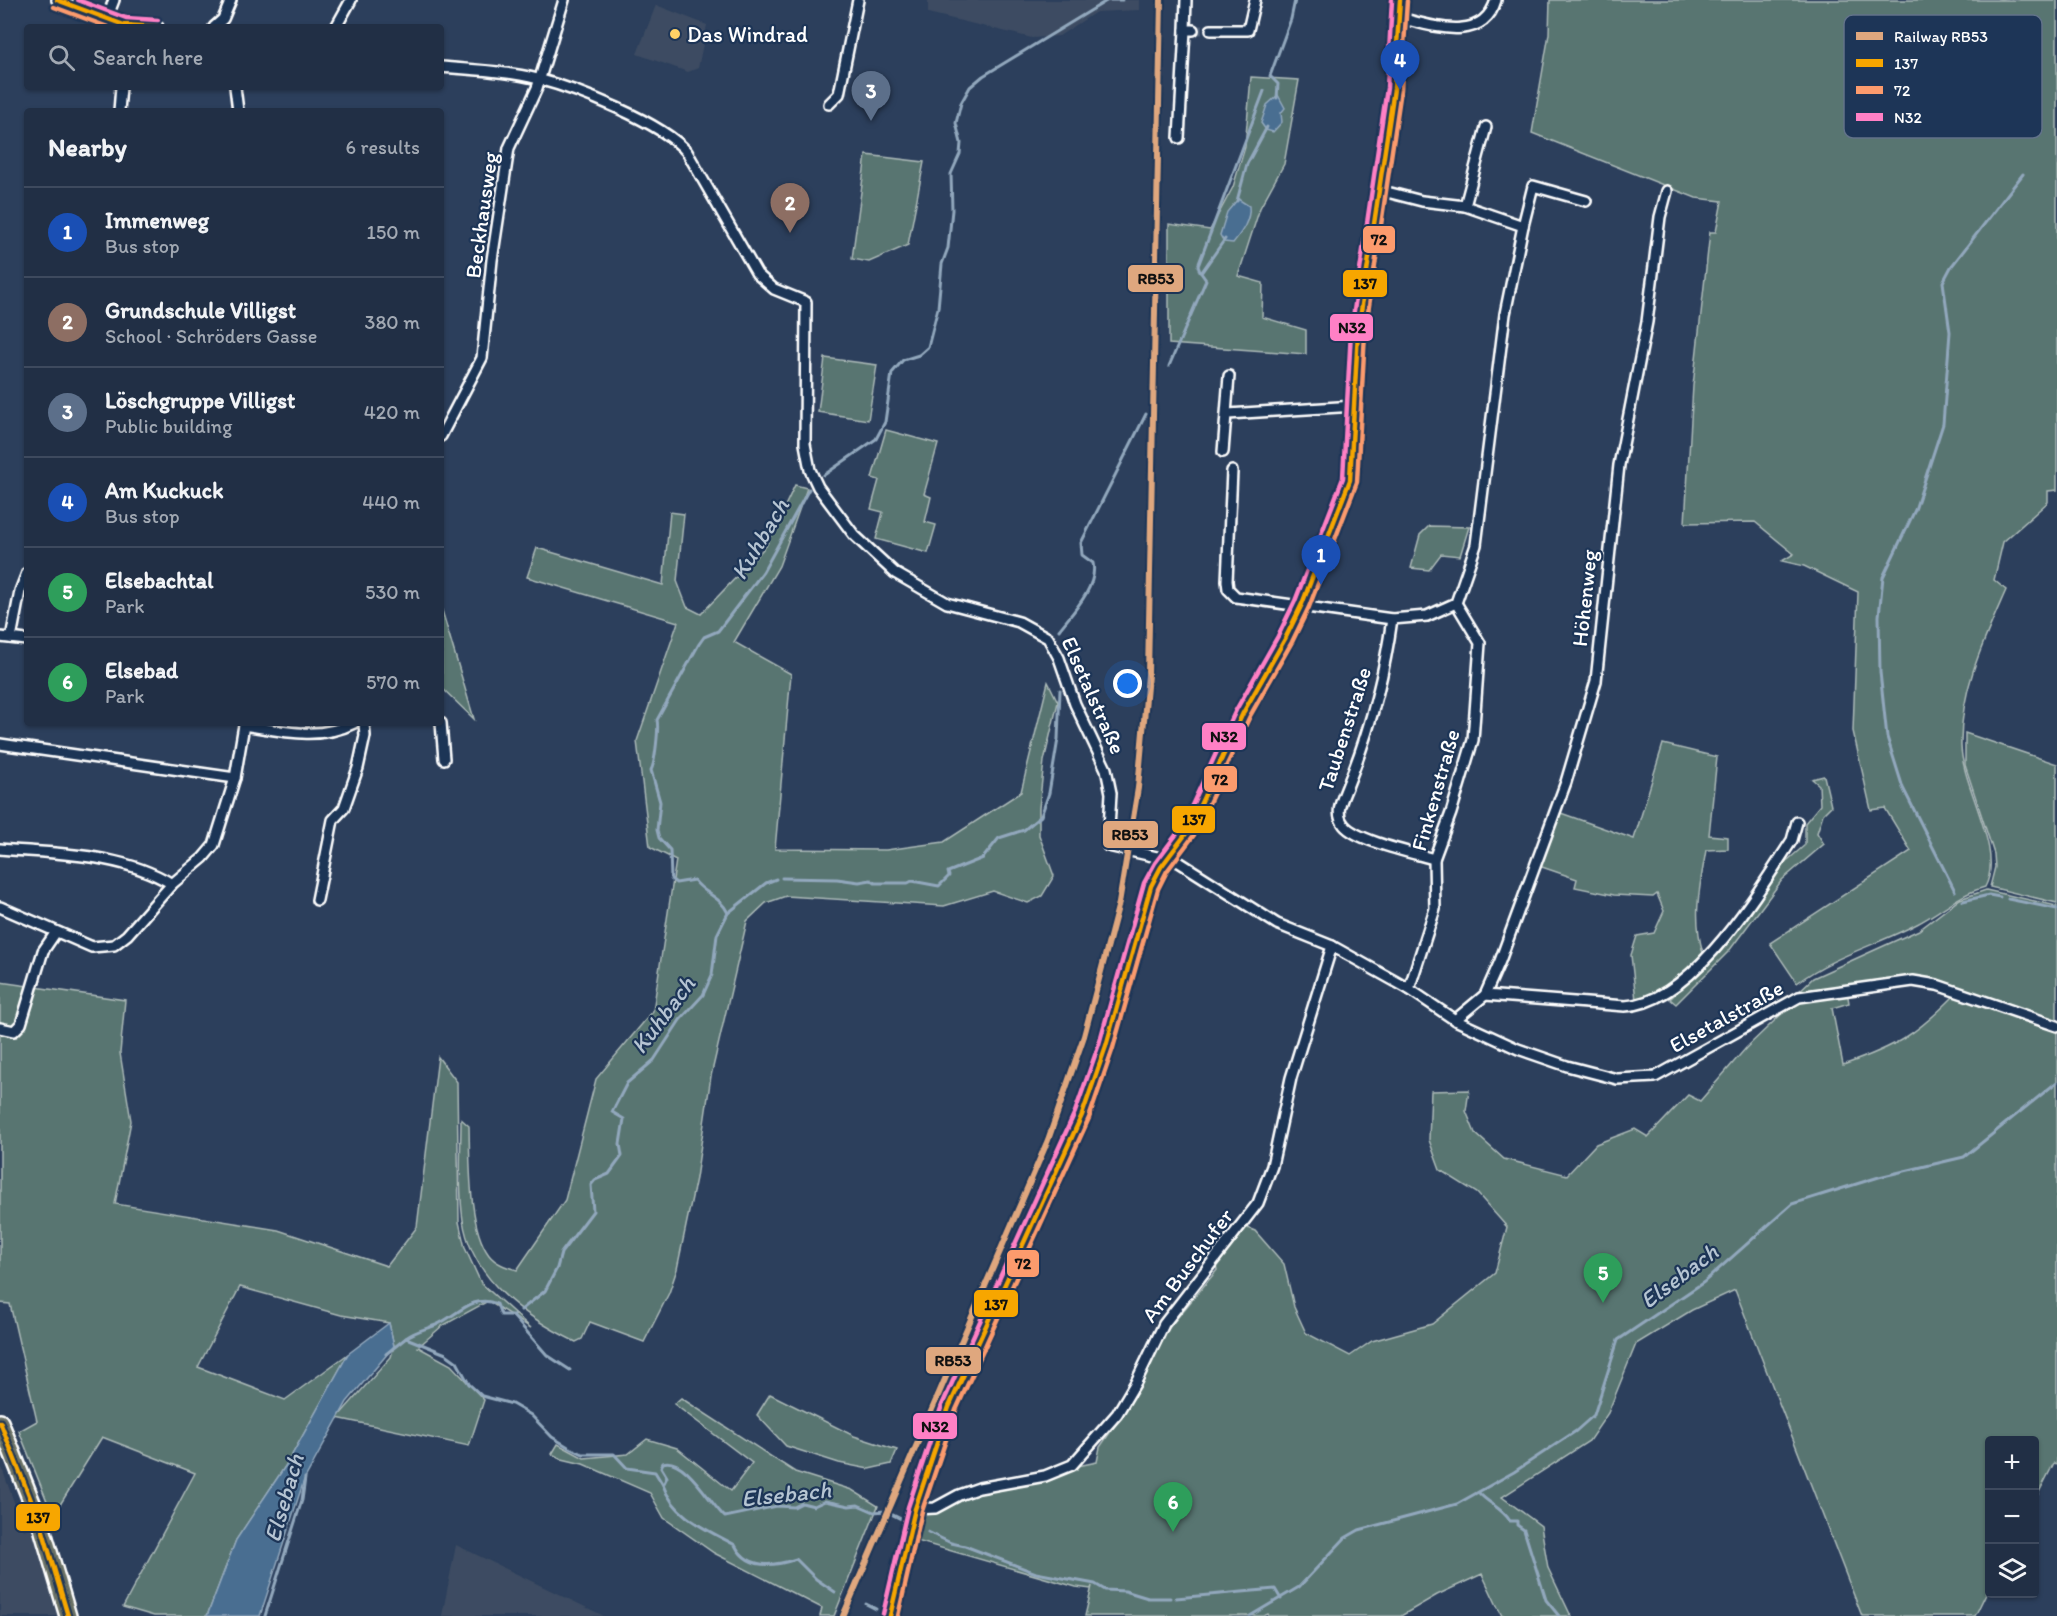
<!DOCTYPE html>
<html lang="en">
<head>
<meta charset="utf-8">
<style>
	:root { --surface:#212f45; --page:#29374c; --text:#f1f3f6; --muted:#a2a9b3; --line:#3e4a5e; --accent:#ffd166 }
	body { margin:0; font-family:Itim,sans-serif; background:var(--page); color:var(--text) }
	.controls { position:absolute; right:18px; bottom:18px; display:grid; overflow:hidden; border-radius:6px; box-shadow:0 2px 4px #0004 }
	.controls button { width:54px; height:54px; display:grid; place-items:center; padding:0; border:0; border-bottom:2px solid var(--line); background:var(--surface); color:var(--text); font:30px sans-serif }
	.you { position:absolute; left:1128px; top:684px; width:21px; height:21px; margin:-15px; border:4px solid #fff; border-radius:50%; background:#1a73e8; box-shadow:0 0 0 9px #1a73e833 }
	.badge { display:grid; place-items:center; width:39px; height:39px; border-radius:50%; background:var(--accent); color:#fff; font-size:20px; font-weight:700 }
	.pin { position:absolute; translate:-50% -50px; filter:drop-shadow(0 2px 3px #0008) }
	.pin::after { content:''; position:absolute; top:32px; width:21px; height:18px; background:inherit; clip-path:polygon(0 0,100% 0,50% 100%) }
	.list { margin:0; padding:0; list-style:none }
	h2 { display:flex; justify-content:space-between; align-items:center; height:78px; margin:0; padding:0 24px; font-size:26px }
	h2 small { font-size:20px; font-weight:400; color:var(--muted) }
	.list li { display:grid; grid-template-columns:39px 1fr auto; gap:18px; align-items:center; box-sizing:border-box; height:90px; padding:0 24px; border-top:2px solid var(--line) }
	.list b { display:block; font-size:22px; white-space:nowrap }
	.list p { margin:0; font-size:20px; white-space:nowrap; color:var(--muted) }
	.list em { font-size:20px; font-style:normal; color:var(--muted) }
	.icon { flex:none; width:33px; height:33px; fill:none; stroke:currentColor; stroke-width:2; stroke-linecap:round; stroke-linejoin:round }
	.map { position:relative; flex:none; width:2057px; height:1616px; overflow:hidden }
	.search { position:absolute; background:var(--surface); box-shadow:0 2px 4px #0004; left:24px; top:24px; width:420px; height:66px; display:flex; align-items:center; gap:15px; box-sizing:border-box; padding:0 21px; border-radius:6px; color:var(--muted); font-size:22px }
	.panel { position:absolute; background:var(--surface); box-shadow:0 2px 4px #0004; left:24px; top:108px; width:420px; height:618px; border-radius:6px }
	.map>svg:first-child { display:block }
	.built { fill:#3d4c62 }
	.green { fill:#587471; stroke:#acbab8; stroke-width:1.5 }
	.water { fill:#496e91; stroke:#92a8bd; stroke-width:1.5 }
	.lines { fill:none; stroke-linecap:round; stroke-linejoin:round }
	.stream { stroke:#92a8bd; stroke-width:3 }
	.street-tunnel { stroke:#4c5c74; stroke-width:9; stroke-dasharray:9 4.5; stroke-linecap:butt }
	.street-casing { stroke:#fff; stroke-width:14 }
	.primary-casing { stroke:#fff; stroke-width:20 }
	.street { stroke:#1d3557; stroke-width:9 }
	.primary { stroke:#6b7165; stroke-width:15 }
	.bus-1-casing { stroke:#1d3557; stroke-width:9 }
	.bus-2-casing { stroke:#1d3557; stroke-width:9 }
	.bus-3-casing { stroke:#1d3557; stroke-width:9 }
	.bus-1 { stroke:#f7a600; stroke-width:4.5 }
	.bus-2 { stroke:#fc9b6d; stroke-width:4.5 }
	.bus-3 { stroke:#ff80c5; stroke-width:4.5 }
	.rail-1-casing { stroke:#1d3557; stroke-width:10 }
	.rail-1 { stroke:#dfa77e; stroke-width:6 }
	.poi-dot { fill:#ffd166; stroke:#1d3557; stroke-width:2 }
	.labels { text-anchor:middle; stroke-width:4.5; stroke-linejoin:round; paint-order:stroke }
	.poi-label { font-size:22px; fill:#fff; stroke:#1d3557; text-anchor:start }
	.street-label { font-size:22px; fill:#fff; stroke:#1d3557 }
	.water-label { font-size:24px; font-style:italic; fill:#b6c5d3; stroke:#1d3557 }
	.key { fill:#1d3557; stroke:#617289; stroke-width:1.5 }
	.key-label { font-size:16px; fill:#fff }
	.line-badge { stroke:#1d3557; stroke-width:2 }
	.pale-badge-label { font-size:16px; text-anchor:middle; font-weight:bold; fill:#111 }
</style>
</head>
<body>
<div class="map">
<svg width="2057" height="1616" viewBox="0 0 2057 1616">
	<rect width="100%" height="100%" fill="#2c3f5c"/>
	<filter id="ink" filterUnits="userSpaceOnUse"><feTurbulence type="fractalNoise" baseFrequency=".0167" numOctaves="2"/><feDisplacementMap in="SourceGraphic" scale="12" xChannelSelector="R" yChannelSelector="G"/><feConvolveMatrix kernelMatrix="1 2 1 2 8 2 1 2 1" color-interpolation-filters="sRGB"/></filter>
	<g filter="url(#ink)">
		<g class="built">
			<path d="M928,0H1139V10L1096,12L1059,36L1032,38L928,13Z"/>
			<path d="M656,5L707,25L698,68L688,72L637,54Z"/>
			<path d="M0,1463L24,1530L32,1526L59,1616H0Z"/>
			<path d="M456,1545L604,1616H442Z"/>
		</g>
		<g class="green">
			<path d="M1550,0H2057V490L2048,491V502L2003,542L1994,580L2006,590C1984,640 1960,690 1961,746C1962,787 2005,851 1985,887C1959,894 1941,912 1917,924C1877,945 1833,956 1797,983L1770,943L1911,851L1885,808L1871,810L1853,731L1858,592L1804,566L1782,561L1794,554L1755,522L1685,523L1693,386L1710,232H1716L1722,201L1696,198L1532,133L1549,34Z"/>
			<path d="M1251,77L1299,80L1284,164L1260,208L1238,276L1263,283L1262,317L1306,330V354L1169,344V224L1210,230L1233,187L1245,147Z"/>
			<path d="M866,155L924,162L908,245L869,262L852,259Z"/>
			<path d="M825,358L877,365L868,420L818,412Z"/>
			<path d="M886,430L938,444L924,494L931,497L925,522L936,525L928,553L876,539L883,512L871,509L879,480L872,478Z"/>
			<path d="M795,485L807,488L779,566L734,642L791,674L775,849L886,850L944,842L1021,792L1048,682L1058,702L1044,761L1039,808V835L1054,876L1042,896L1028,903L993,891L944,906L786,896L766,903L747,921L711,1076L696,1178L677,1269L669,1293L644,1342L590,1322L582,1339L576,1342C525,1317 472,1280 463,1220C458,1187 461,1151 461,1119L469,1126C470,1160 468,1228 489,1255C496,1264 507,1267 517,1270L565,1200L596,1079L653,1011L676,860L650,847L637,741L678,622L527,577L537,548L663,585L670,512L684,514L677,581L687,607L701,614L766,546Z"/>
			<path d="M1429,526L1469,527L1460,556L1441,554L1429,570L1411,568L1420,535Z"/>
			<path d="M441,607L474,719L442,688Z"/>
			<path d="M1965,733L2057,764V903L1990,887L1995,867L1994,854L1965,765Z"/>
			<path d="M1663,744L1717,757L1709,835L1728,837V849L1706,850C1700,887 1692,915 1703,953C1683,974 1664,991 1636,1000L1631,955L1637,936L1654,933L1664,911L1657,894L1653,897L1614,895L1575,887L1577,879L1539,866L1558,812L1634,839Z"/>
			<path d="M1824,776L1831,806L1823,814L1817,833L1824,844L1782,880L1729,951L1676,1004L1670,999L1724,945L1781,866L1805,845V823L1820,805L1819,785L1812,779Z"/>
			<path d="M1986,890L2057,906V1023L1938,983L1794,996L1813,978L1919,930L1960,899Z"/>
			<path d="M0,982L125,1000L120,1053L131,1121L115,1204L278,1230L387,1266L417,1227L438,1057L457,1082L459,1222L465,1248L481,1283L531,1328L488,1301L442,1326L418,1347L451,1365L484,1400L469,1446L337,1418L391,1357L394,1346L389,1323L341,1315L240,1287L198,1367L285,1400L348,1354L288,1462L236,1540L207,1616H154L123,1607L195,1473L102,1437L53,1516L19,1431L37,1421L10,1304L0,1303Z"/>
			<path d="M1847,991L1849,1003L1832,1008L1843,1065C1898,1046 1917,1034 1957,993L2057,1027V1464L2054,1463L2035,1500L2034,1440H1990L1989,1587L1975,1616H1862L1735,1290L1692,1310L1636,1344L1608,1413L1589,1441L1502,1497L1541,1526L1548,1568L1571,1616H1502L1482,1574L1437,1595L1401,1616H1269L1268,1614L1264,1616H1085L1092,1586L1091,1589L1076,1587L917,1541L924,1514L981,1491L1046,1482L1073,1467L1097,1462L1100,1447L1127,1408L1168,1329L1217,1270L1216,1265L1245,1227L1255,1231L1284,1264L1294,1307L1306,1333L1350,1356L1372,1341L1432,1324L1495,1273L1507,1227L1477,1193L1440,1170L1429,1140L1431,1091L1469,1090L1466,1111L1475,1133L1504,1159L1567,1175L1596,1144L1635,1129L1648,1137L1688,1095L1700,1101L1746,1048L1791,1005Z"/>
			<path d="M770,1394L854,1436L897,1450L891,1464L869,1469L839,1463L786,1446L757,1415Z"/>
			<path d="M681,1398L795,1472L852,1490L878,1506L834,1616H820L822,1608L714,1553L664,1518L650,1493L583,1464L562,1459L552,1454L558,1444L584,1458L628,1454L647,1439L677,1448L731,1491L752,1463L674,1404Z"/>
		</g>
		<g class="water">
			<path d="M1278,95L1285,108L1281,113L1282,122L1273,132L1266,130L1261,123L1267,105Z"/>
			<path d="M1238,199L1249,206C1251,220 1241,233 1233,243L1224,242L1220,235L1227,212Z"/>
			<path d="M389,1323L394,1346L347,1402L304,1480L260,1616H207L236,1540L288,1462L348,1354Z"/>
		</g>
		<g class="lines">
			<g class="stream">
				<path d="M1277,98L1278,84L1270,76L1291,19L1295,0"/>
				<path d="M1237,201L1247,164L1267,127"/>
				<path d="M1200,272L1198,266L1264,91"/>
				<path d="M1169,366L1206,280L1201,273L1225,239"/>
				<path d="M824,475L876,439L885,422L892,373L903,360L919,355L928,347L938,308L942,264L948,248L952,210L951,174L960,154L961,143L956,123L961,103L970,87L983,76L1108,0H1122"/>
				<path d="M1059,630C1072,613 1098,587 1093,563L1082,555L1081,543L1146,414"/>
				<path d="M782,878L837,879L859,882L871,880L875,883H908L912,881L939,886L949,876L948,872L983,858L999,838L1024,830L1041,816L1049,793L1058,739L1060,690"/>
				<path d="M1955,891L1903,788L1887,737L1880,672L1879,616L1883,577L1915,510L1943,424L1950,332L1943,282L1951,267L2023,174"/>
				<path d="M2008,899L2057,909"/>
				<path d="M1963,901L1989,895L2000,897"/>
				<path d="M728,913L766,883L776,879"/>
				<path d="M521,1310L545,1291L557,1268L561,1253L593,1211L591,1185L595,1180L609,1174L622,1156L620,1144L624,1119L612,1112L627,1083L654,1060L680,1020L703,995L712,975L717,935L728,913C720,896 704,894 694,880L676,883L671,879L670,850L659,838L657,830L660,802L651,770C655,764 659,727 657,720L699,644L704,637L718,631L763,572L809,489"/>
				<path d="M513,1316L547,1355L570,1370"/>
				<path d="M406,1338C415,1331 426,1329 436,1325C456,1317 472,1293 497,1304L501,1315H514"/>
				<path d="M386,1354L406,1338L446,1354L457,1362L469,1384L482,1396L512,1404L531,1415L552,1437L570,1448L583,1454H614L627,1468L655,1472L663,1485L667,1477L661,1467L663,1463C685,1456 711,1505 725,1517L777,1506L794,1507L802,1503L814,1506L825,1501L849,1506L858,1505L874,1512L885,1511L903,1520"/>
				<path d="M663,1485C674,1517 708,1530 735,1545C747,1569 773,1567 796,1559L816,1579L835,1592"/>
				<path d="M1479,1493C1488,1503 1503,1509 1510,1521H1517V1525L1524,1530L1546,1600L1559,1616"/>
				<path d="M928,1532L951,1543L965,1546L1036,1573L1095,1584L1105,1590L1125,1591L1148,1598H1170"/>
				<path d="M1176,1598L1275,1589L1281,1599"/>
				<path d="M866,1604L876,1609"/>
				<path d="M265,1616L302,1500L305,1478"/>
				<path d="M1250,1616L1299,1587L1345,1538L1359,1530L1457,1504L1514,1472L1576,1431L1594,1415L1618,1340L1704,1282L1792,1204L1879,1177L1964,1157L2057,1082"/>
			</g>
			<path class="street-tunnel" d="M1193,30H1211"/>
			<defs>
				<g id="street">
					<path d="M57,0L124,25L158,27"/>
					<path d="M107,18L114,0"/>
					<path d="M1400,18C1433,26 1483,44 1496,0"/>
					<path d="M214,27L223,19L231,0"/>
					<path d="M336,27L351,0"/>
					<path d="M1185,30L1186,0"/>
					<path d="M1211,30H1248L1255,0"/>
					<path d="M441,67C473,70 507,71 538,79C576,89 662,122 687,152L757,274L774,289L806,302L805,444L810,470L818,487L854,535L895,573L947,603L1019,622L1048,638L1059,658L1075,704L1106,769L1111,793L1108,846L1179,862L1277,924L1332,946L1409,989L1455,1020L1518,1049L1567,1066L1617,1079L1655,1077L1799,997L1913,981L1937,985L2057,1026"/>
					<path d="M235,87L238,111"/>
					<path d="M829,104L839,94L858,0"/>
					<path d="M119,111L121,87"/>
					<path d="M1179,138L1185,30H1193"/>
					<path d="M1465,206L1486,127"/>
					<path d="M1523,226L1533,186L1586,201"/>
					<path d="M1228,414L1355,406"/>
					<path d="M441,436L482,358L492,260L509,148L537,88L564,0"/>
					<path d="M1223,452L1229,376"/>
					<path d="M1232,471L1227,581L1228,589L1236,597L1392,619L1427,616L1456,603L1476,545L1505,314L1523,226L1465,206L1422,201L1379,190"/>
					<path d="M1392,619C1384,677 1369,733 1347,787C1342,800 1334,813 1344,825C1357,841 1413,853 1434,859"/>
					<path d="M0,637L27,640"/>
					<path d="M11,638L20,591L27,573"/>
					<path d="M245,723L244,725C281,731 319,741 354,723"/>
					<path d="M441,723L444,759"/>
					<path d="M0,744L235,778"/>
					<path d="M0,849C59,854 121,853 172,884"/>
					<path d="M317,900L333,820L344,808L358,768L365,736L364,723"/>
					<path d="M0,907L92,947L114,945L127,935L172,884L203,858L214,845L235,778L244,725"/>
					<path d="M1409,989L1435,909L1434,859L1451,813L1473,740L1480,643L1456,603"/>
					<path d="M1485,995L1625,1006C1693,1003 1758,892 1792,840L1797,822"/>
					<path d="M1455,1020L1485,995L1500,961L1566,782L1596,681L1619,465L1647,322L1660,217L1667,191"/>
					<path d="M0,1028L14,1031L21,1024L43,951L56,932"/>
					<path d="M915,1509L935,1508L959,1495L979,1488L1045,1476L1072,1465L1117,1414L1136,1382L1164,1324L1258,1203L1272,1166L1291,1078L1332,946"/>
					<path d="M890,1616L915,1509L949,1407L1060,1168L1082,1115L1106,1046L1151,886L1161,867L1188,831L1243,713L1285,639L1302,604L1350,480L1358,332L1394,89L1400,0"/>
				</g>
				<path id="primary" d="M0,1422L42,1528L68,1616"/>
			</defs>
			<use href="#street" class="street-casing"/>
			<use href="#primary" class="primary-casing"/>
			<use href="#street" class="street"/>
			<use href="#primary" class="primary"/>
			<defs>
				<g id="bus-1">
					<path d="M57,0L124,25L158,27"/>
					<path d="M0,1422L42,1528L68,1616"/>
					<path d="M890,1616L915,1509L949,1407L1082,1115L1106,1046L1151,886L1161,867L1188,831L1243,713L1285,639L1302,604L1350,480L1358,332L1394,89L1400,0"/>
				</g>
				<g id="bus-2">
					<path d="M54,7L108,27"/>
					<path d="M898,1616L922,1511L956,1410L1089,1118L1113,1048L1158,889L1167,871L1194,835L1250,716L1292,642L1309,607L1357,482L1365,333L1401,90L1407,1"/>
				</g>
				<g id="bus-3">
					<path d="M78,0L126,18L158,20"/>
					<path d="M883,1614L908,1507L942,1405L1075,1112L1099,1044L1144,883L1155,863L1182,827L1236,710L1278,636L1295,601L1343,478L1351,331L1387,88L1392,0"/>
				</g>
			</defs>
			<use href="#bus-1" class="bus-1-casing"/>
			<use href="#bus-2" class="bus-2-casing"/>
			<use href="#bus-3" class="bus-3-casing"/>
			<use href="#bus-1" class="bus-1"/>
			<use href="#bus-2" class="bus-2"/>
			<use href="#bus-3" class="bus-3"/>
			<defs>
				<path id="rail-1" d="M843,1616L1048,1140L1084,1036L1119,903L1138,788L1148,675L1161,0"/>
			</defs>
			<use href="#rail-1" class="rail-1-casing"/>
			<use href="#rail-1" class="rail-1"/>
		</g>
	</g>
	<circle class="poi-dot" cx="675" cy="34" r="6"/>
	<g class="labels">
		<g class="poi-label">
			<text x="687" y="42">Das Windrad</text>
		</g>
		<g class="street-label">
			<text transform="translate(481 215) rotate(-82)" y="8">Beckhausweg</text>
			<text transform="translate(1584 598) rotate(-84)" y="8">Höhenweg</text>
			<text transform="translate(1094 695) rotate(66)" y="8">Elsetalstraße</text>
			<text transform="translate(1344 729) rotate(-72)" y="8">Taubenstraße</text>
			<text transform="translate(1435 790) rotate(-74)" y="8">Finkenstraße</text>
			<text transform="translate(1726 1016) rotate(-29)" y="8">Elsetalstraße</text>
			<text transform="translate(1187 1265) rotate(-53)" y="8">Am Buschufer</text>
		</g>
		<g class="water-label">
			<text transform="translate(760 539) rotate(-59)" y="8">Kuhbach</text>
			<text transform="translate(663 1015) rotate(-53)" y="8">Kuhbach</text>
			<text transform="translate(1679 1276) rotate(-37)" y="8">Elsebach</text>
			<text transform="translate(786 1494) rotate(-6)" y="8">Elsebach</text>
			<text transform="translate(284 1498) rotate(-74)" y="8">Elsebach</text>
		</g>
	</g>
	<rect x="1844" y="15" width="198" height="123" rx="9" class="key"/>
	<rect x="1856" y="32" width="27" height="8" fill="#dfa77e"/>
	<rect x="1856" y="59" width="27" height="8" fill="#f7a600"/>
	<rect x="1856" y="86" width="27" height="8" fill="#fc9b6d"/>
	<rect x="1856" y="113" width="27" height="8" fill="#ff80c5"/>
	<g class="key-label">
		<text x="1894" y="42">Railway RB53</text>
		<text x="1894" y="69">137</text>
		<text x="1894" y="96">72</text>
		<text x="1894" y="123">N32</text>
	</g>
	<g class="line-badge">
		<rect x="1362" y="225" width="34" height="29" rx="6" fill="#fc9b6d"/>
		<rect x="1127" y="264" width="57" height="29" rx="6" fill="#dfa77e"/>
		<rect x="1342" y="269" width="46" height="29" rx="6" fill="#f7a600"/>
		<rect x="1329" y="313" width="45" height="29" rx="6" fill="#ff80c5"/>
		<rect x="1201" y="722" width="46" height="29" rx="6" fill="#ff80c5"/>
		<rect x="1203" y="765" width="35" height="28" rx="6" fill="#fc9b6d"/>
		<rect x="1171" y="805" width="45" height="29" rx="6" fill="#f7a600"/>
		<rect x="1102" y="820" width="57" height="29" rx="6" fill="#dfa77e"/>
		<rect x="1006" y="1249" width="34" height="29" rx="6" fill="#fc9b6d"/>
		<rect x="973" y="1289" width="46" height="29" rx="6" fill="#f7a600"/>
		<rect x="925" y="1346" width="57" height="29" rx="6" fill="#dfa77e"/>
		<rect x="912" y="1412" width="46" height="28" rx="6" fill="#ff80c5"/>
		<rect x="15" y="1503" width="46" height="29" rx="6" fill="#f7a600"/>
	</g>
	<g class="pale-badge-label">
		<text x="1379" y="245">72</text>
		<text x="1156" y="284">RB53</text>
		<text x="1365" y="289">137</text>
		<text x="1352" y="333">N32</text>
		<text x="1224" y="742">N32</text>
		<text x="1220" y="785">72</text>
		<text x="1194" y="825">137</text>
		<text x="1130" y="840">RB53</text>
		<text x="1023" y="1269">72</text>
		<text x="996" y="1310">137</text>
		<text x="953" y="1366">RB53</text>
		<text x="935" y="1432">N32</text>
		<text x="38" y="1523">137</text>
	</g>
</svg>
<div class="controls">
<button>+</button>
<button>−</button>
<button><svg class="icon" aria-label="layers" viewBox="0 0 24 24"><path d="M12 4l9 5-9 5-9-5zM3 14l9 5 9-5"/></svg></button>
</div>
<div class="you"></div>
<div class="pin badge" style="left:1321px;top:585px;background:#1a4fb4">1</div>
<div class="pin badge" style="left:790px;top:233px;background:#8d6e63">2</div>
<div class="pin badge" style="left:871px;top:121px;background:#5c6f8a">3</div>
<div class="pin badge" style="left:1400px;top:90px;background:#1a4fb4">4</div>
<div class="pin badge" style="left:1603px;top:1303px;background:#2e9e5b">5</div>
<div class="pin badge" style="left:1173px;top:1532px;background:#2e9e5b">6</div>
<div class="search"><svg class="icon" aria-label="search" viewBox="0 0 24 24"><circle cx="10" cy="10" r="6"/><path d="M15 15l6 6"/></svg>Search here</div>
<section class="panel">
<h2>Nearby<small>6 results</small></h2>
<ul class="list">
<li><span class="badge" style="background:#1a4fb4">1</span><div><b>Immenweg</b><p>Bus stop</p></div><em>150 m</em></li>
<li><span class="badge" style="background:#8d6e63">2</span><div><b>Grundschule Villigst</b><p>School · Schröders Gasse</p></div><em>380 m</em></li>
<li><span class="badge" style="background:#5c6f8a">3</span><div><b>Löschgruppe Villigst</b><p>Public building</p></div><em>420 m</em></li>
<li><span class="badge" style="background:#1a4fb4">4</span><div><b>Am Kuckuck</b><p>Bus stop</p></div><em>440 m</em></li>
<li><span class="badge" style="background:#2e9e5b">5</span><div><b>Elsebachtal</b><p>Park</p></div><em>530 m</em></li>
<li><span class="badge" style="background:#2e9e5b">6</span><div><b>Elsebad</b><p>Park</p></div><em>570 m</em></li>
</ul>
</section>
</div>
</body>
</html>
